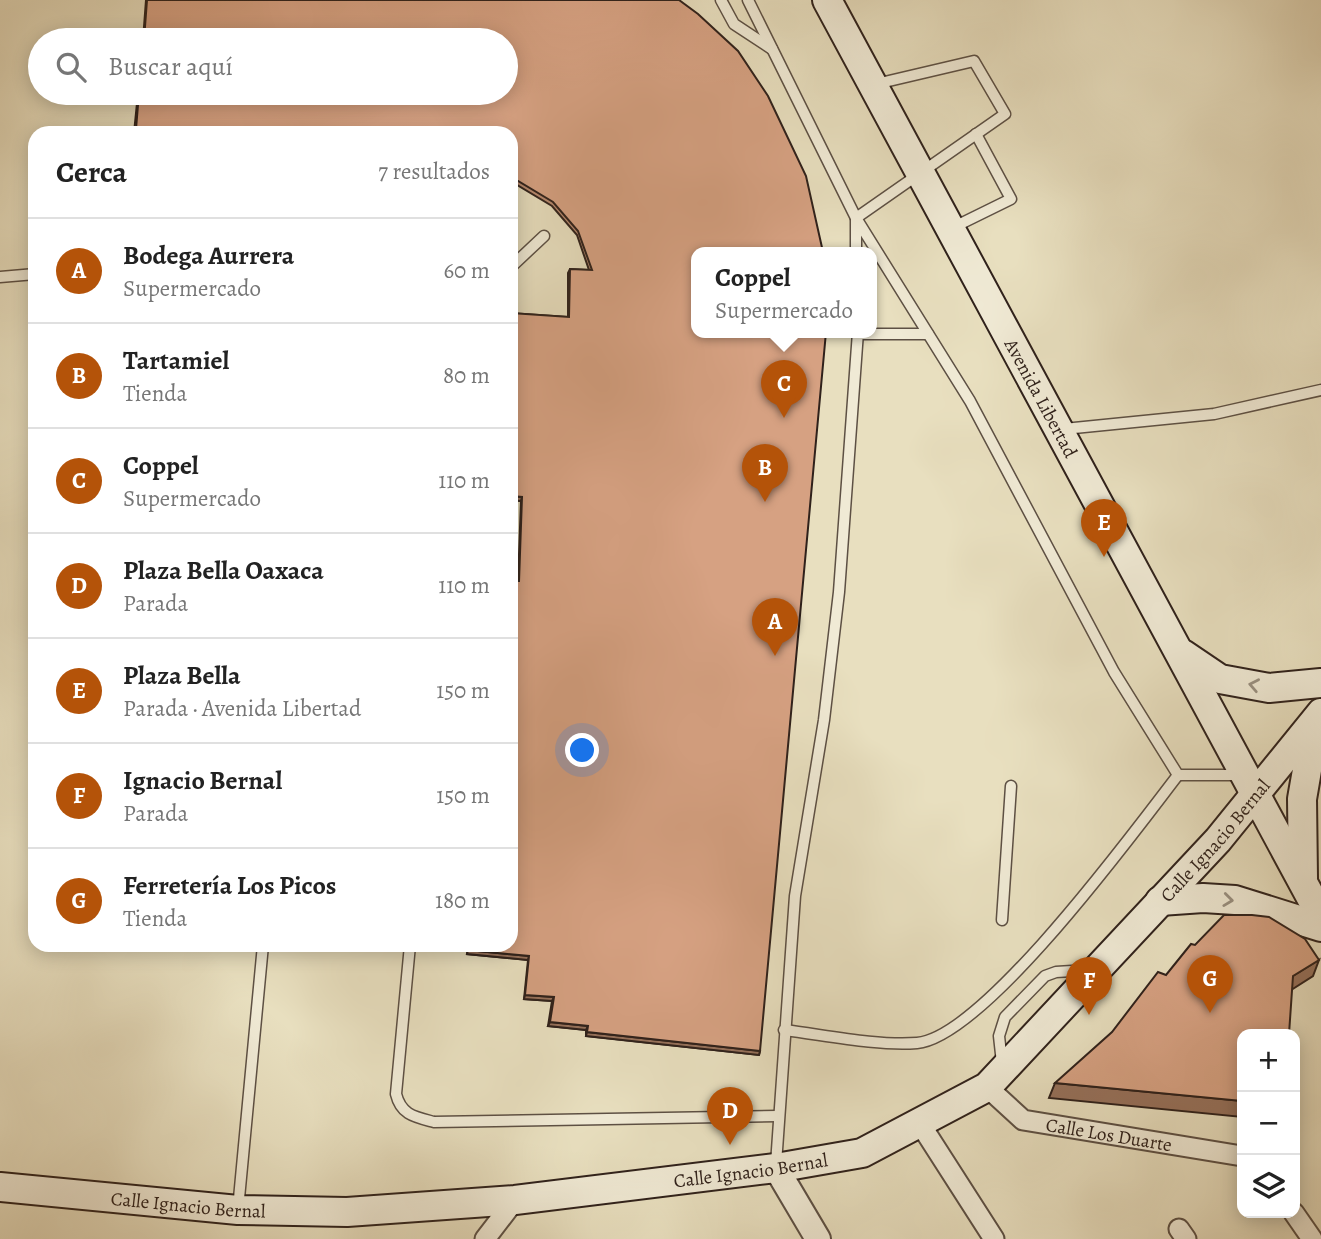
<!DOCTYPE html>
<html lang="es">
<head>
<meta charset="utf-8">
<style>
	:root { --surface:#fff; --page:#f2f2f2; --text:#222; --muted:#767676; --line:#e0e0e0; --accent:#b45309 }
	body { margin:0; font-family:Alegreya,serif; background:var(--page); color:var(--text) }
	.controls { position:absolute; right:21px; bottom:21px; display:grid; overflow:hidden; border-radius:14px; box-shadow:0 4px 18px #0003 }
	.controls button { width:63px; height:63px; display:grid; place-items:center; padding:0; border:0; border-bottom:2px solid var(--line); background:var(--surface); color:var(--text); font:35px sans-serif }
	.you { position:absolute; left:583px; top:751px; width:24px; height:24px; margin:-18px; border:5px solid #fff; border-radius:50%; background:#1a73e8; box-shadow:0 0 0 10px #1a73e833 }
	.badge { display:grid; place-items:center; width:46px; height:46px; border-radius:50%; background:var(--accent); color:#fff; font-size:23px; font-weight:700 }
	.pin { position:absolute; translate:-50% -58px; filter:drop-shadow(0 2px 4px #0008) }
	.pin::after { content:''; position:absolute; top:37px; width:24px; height:21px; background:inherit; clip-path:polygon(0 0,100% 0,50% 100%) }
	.popup { position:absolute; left:691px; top:247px; width:186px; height:91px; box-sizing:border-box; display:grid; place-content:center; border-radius:14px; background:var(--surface); filter:drop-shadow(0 2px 5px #0005); font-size:23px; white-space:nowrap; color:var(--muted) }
	.popup b { font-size:26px; color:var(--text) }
	.popup::after { content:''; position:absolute; left:50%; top:100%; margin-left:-14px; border:14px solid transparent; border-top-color:var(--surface) }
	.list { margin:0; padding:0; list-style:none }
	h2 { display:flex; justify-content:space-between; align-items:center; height:91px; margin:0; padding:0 28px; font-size:30px }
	h2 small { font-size:23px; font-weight:400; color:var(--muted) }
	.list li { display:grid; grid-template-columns:46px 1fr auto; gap:21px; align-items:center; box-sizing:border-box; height:105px; padding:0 28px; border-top:2px solid var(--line) }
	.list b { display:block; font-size:26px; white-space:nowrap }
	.list p { margin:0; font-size:23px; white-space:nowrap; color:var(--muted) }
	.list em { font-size:23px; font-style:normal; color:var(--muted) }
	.icon { flex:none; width:38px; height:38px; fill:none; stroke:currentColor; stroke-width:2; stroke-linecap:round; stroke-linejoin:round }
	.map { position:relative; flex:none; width:1321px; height:1239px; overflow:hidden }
	.search { position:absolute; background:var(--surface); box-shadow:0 4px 18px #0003; left:28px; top:28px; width:490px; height:77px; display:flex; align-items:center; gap:18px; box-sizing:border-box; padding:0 24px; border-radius:38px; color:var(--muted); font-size:26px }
	.panel { position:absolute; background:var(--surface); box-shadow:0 4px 18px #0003; left:28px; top:126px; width:490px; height:826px; border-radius:21px }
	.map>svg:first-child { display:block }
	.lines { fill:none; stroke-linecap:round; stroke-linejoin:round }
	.service-casing { stroke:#5d5044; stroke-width:13 }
	.minor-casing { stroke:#5d5044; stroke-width:23 }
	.tertiary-casing { stroke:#5d5044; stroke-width:28 }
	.secondary-casing { stroke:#2f211b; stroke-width:32 }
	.service { stroke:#f0ead5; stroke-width:10 }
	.minor { stroke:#f0ead5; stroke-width:19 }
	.tertiary { stroke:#f0ead5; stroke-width:24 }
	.secondary { stroke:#f0ead5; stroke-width:28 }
	.wall { fill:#b88a70; stroke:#2f211b; stroke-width:2 }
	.shaded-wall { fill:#96715b; stroke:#2f211b; stroke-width:2 }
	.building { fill:#d6a182; stroke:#2f211b; stroke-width:2 }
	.oneway { stroke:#999081 }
	.labels { text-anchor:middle; stroke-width:5; stroke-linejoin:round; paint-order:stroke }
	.street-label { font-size:19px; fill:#2f211b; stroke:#f0ead5 }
</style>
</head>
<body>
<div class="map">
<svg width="1321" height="1239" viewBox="0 0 1321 1239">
	<rect width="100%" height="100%" fill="#e8dfbf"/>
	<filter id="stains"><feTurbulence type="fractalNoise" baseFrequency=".00286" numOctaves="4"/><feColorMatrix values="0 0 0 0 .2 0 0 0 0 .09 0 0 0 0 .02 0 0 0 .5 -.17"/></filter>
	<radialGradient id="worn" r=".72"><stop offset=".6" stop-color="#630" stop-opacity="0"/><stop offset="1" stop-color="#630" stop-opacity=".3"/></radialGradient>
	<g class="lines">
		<defs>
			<g id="service">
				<path d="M721,0L734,24L772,49"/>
				<path d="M748,0L856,218L970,401L1114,672L1178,775H1242"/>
				<path d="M952,228L1011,199L976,134"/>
				<path d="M856,252V218L1005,114L974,61L876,84"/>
				<path d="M511,267L544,236"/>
				<path d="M0,277L35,274"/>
				<path d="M858,334H928"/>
				<path d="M1064,429L1214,414L1321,390"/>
				<path d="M1002,920L1011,786"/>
				<path d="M410,945L396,1094C401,1115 415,1117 434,1122L777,1116"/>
				<path d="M784,1030C825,1035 876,1046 917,1043C984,1037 1134,832 1178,775"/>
				<path d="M1002,1063L999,1036L1005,1017L1045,976L1056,972L1088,970"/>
				<path d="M776,1164L795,896L824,720L839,592L858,332"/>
				<path d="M238,1209L263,945"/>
			</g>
			<g id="minor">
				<path id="s1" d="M987,1087L1023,1120L1242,1156"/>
				<path d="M919,1122L994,1239"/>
				<path d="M1294,1213L1312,1239"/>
				<path d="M1179,1229L1186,1239"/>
				<path d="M485,1239L515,1200"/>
			</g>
			<path id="tertiary" d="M776,1168L818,1239"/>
			<g id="secondary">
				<path id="s2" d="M827,0L1321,916"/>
				<path d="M1183,654L1220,679L1269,688L1321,683"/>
				<path d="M1303,878L1302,799L1315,724"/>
				<path d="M1160,901L1203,898L1235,900L1321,927"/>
				<path id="s3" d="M0,1187L238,1210L347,1212L515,1200L776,1168L862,1153L987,1087L1218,840L1321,713"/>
			</g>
		</defs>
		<use href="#service" class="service-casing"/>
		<use href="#minor" class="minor-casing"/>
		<use href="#tertiary" class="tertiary-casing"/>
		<use href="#secondary" class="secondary-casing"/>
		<use href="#service" class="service"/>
		<use href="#minor" class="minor"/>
		<use href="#tertiary" class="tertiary"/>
		<use href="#secondary" class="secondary"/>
	</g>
	<path class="wall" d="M146,0H679L760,1051L759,1055L586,1036V1030L548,1026L552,1001L524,999L528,960L467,954L468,945H511L518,581L521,501L511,500V313L568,317V273L570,269L589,270L577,235L552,206L517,185L511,184V133H134L138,93H506V40H143Z"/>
	<g class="shaded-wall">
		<path d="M136,129L169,133H134Z"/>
		<path d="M511,496L522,497L521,501L511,500Z"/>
		<path d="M468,950L529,956L528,960L467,954Z"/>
		<path d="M1319,960L1313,976L1288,992L1293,976Z"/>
		<path d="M525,995L554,997L552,1001L524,999Z"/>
		<path d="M550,1022L588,1026L586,1030L548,1026Z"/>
		<path d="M587,1032L760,1051L759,1055L586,1036Z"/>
		<path d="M1055,1083L1242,1101V1117L1049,1098Z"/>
	</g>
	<g class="building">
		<path d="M147,0H679L698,14L738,51L768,96L806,176L823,252H696V332H826L760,1051L587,1032L588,1026L550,1022L554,997L525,995L529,956L468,950L469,945H511V581H519L522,497L511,496V313L569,317L570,269L592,270L578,231L553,202L518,181L511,180V133H169L136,129L139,93H506V40H144Z"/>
		<path d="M1224,915H1252L1269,917L1305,939L1319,960L1293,976L1289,1034H1242V1101L1055,1083L1112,1032L1158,972L1166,975L1191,944L1195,945Z"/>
	</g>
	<defs><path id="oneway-chevron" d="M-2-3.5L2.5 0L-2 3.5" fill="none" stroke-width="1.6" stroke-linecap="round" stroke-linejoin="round" transform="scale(1.75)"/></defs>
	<g class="oneway">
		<use href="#oneway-chevron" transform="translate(1254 685) rotate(-169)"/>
		<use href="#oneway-chevron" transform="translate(1228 900) rotate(7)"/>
	</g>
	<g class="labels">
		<g class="street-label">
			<text dy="7" stroke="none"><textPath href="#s2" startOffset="452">Avenida Libertad</textPath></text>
			<text dy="7" stroke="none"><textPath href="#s3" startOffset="1344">Calle Ignacio Bernal</textPath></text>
			<text dy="7" stroke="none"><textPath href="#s1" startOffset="136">Calle Los Duarte</textPath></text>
			<text dy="7" stroke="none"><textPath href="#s3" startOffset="754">Calle Ignacio Bernal</textPath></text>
			<text dy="7" stroke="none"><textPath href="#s3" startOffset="189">Calle Ignacio Bernal</textPath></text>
		</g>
	</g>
	<rect width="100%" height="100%" filter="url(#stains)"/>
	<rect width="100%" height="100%" fill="url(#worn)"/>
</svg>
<div class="controls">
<button>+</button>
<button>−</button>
<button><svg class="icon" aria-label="layers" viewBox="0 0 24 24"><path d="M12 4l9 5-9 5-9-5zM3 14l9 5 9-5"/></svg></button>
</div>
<div class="you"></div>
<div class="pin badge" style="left:775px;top:656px">A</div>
<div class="pin badge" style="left:765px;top:502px">B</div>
<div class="pin badge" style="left:784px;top:418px">C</div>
<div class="popup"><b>Coppel</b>Supermercado</div>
<div class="pin badge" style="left:730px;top:1145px">D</div>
<div class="pin badge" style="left:1104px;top:557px">E</div>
<div class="pin badge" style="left:1089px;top:1015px">F</div>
<div class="pin badge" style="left:1210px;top:1013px">G</div>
<div class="search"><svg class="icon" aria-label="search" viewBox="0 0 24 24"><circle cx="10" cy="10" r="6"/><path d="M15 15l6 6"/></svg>Buscar aquí</div>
<section class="panel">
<h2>Cerca<small>7 resultados</small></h2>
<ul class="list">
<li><span class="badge">A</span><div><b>Bodega Aurrera</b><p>Supermercado</p></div><em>60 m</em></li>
<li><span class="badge">B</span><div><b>Tartamiel</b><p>Tienda</p></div><em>80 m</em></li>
<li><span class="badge">C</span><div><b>Coppel</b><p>Supermercado</p></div><em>110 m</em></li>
<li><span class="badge">D</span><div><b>Plaza Bella Oaxaca</b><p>Parada</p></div><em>110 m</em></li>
<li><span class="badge">E</span><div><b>Plaza Bella</b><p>Parada · Avenida Libertad</p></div><em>150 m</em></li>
<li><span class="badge">F</span><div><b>Ignacio Bernal</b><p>Parada</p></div><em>150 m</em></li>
<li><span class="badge">G</span><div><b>Ferretería Los Picos</b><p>Tienda</p></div><em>180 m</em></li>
</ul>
</section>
</div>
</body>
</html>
